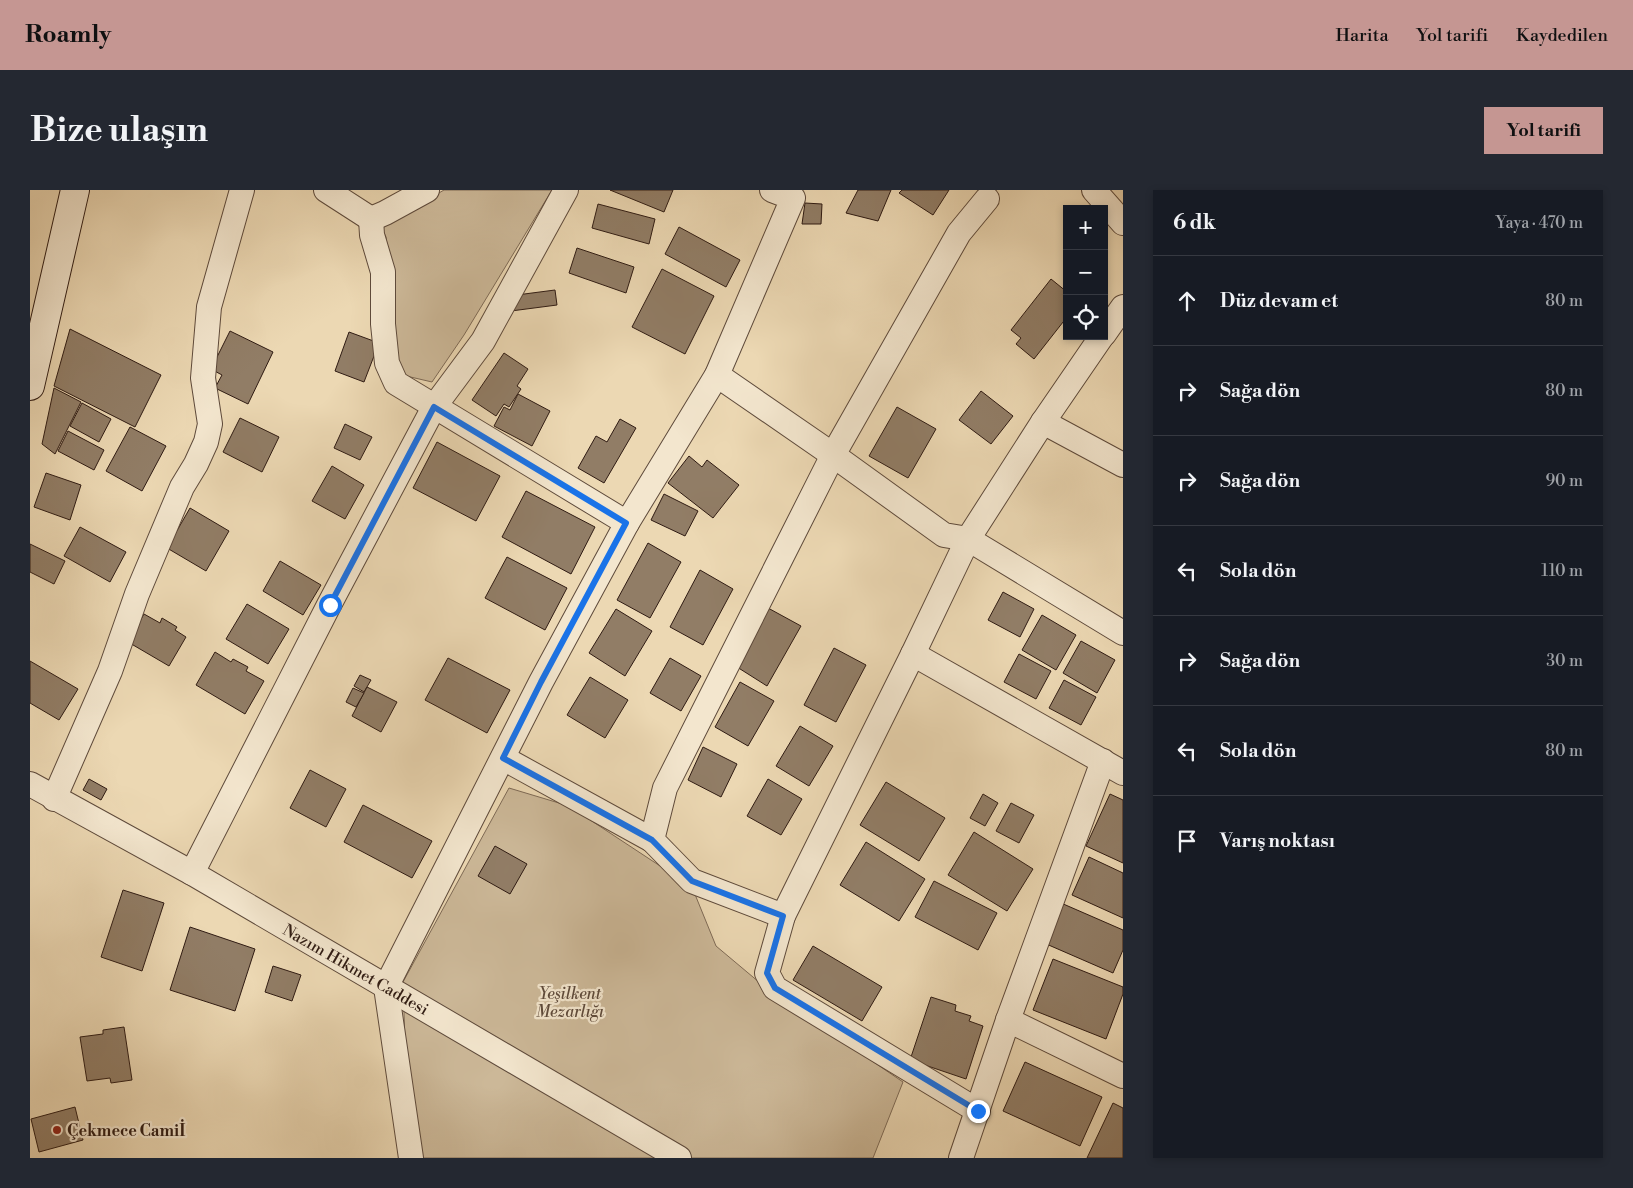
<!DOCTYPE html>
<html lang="tr">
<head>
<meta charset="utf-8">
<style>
	:root { --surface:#171b24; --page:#242831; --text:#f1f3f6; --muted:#9ea1a6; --line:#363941; --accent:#c59692 }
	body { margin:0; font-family:"Libre Bodoni",serif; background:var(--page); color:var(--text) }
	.controls { position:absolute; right:15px; top:15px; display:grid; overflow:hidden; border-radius:0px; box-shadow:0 2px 8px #0003 }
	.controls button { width:45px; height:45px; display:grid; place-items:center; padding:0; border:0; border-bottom:1px solid var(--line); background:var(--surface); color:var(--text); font:25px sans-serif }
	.stop { position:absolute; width:15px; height:15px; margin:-11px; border:4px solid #1a73e8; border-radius:50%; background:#fff }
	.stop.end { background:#1a73e8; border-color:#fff; box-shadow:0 1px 5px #0008 }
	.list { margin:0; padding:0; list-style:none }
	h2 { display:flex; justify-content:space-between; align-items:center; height:65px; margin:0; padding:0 20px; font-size:21px }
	h2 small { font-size:16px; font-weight:400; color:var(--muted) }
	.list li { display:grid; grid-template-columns:32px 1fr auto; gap:15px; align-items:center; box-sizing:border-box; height:90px; padding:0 20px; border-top:1px solid var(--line) }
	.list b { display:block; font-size:19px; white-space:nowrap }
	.list em { font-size:16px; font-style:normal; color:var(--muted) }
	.icon { flex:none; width:28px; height:28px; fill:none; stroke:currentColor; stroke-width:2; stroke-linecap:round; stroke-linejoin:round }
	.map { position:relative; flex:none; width:1093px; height:968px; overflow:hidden; border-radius:0px }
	header { display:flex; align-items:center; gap:30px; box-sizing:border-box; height:70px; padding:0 25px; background:var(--accent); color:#111 }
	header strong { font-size:24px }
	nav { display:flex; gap:28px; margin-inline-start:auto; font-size:18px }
	.intro { display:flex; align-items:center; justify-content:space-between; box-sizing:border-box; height:120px; padding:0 30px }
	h1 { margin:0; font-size:35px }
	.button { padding:12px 22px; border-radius:0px; background:var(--accent); color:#111; font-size:18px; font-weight:700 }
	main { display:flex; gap:30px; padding:0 30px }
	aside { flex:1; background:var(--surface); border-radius:0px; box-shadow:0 2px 8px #0003 }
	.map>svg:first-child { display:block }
	.green { fill:#ccb898; stroke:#7e6a56 }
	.building { fill:#917d66; stroke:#2f1b13 }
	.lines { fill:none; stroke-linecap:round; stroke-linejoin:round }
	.street-casing { stroke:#5e4a3b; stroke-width:26 }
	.secondary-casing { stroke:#2f1b13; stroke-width:30 }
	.street { stroke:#f3e6ce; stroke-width:24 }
	.secondary { stroke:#f3e6ce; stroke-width:28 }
	.route { stroke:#1a73e8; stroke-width:6 }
	.poi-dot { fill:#8f2418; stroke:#f3e6ce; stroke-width:2 }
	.labels { text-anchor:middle; stroke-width:4.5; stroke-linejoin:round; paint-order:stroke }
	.street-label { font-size:16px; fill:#2f1b13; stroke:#f3e6ce }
	.park-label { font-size:16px; font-style:italic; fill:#5e4a3b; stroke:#f3e6ce }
	.poi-label { font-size:16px; font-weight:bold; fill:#2f1b13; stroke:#f3e6ce; text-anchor:start }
</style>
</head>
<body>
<header>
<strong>Roamly</strong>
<nav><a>Harita</a><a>Yol tarifi</a><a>Kaydedilen</a></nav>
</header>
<div class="intro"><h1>Bize ulaşın</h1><a class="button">Yol tarifi</a></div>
<main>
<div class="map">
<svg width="1093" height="968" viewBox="0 0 1093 968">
	<rect width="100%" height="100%" fill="#ecd8b3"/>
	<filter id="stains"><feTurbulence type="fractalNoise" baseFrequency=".004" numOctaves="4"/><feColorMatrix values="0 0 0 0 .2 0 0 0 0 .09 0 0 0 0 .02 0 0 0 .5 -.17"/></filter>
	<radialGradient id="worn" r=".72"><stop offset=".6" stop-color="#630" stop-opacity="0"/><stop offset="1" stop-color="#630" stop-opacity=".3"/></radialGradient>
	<g class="green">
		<path d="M414,0H522L434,145L402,192L372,185L362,164L363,104L356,47L351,37Z"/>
		<path d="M479,598L539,616L662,697L686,756L742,803L873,892L843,968H392L375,853L373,792Z"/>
	</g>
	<g class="building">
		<path d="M580,0H643L634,22Z"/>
		<path d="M828,0H861L848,31L816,23Z"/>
		<path d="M872,0H919L903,25L869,3Z"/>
		<path d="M775,13L792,14L791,34H772Z"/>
		<path d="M568,14L625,29L619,54L562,38Z"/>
		<path d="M649,37L710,70L696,97L635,64Z"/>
		<path d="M547,58L604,77L596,103L539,83Z"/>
		<path d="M632,79L684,106L655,164L602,137Z"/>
		<path d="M1021,89L1037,102V127L1004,169L986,154L991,148L981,140Z"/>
		<path d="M525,100L527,115L481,121L479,106Z"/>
		<path d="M40,139L131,185L105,237L24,196Z"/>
		<path d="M200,141L243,162L218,214L185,198L192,185L181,179Z"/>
		<path d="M319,142L349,153L334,192L305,181Z"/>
		<path d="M474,163L498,179L487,196L491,199L479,217L474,214L466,226L442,210Z"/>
		<path d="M24,198L51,212L25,264L12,254Z"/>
		<path d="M951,201L983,226L961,254L929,230Z"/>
		<path d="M488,204L520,221L502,256L464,236L474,217L480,220Z"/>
		<path d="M52,213L81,229L69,252L40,236Z"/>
		<path d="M867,217L906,239L878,288L839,266Z"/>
		<path d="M210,228L249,247L232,282L193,262Z"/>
		<path d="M590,229L606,238L574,293L548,278L566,246L577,252Z"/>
		<path d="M315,234L342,247L330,270L304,258Z"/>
		<path d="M100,237L136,256L112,301L76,281Z"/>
		<path d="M38,241L74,260L64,280L28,261Z"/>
		<path d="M407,252L470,286L446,331L383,298Z"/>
		<path d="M659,266L672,277L677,270L709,295L683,328L638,293Z"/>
		<path d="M302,276L334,295L315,329L282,311Z"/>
		<path d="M16,283L51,295L40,330L4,317Z"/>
		<path d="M496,301L565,337L541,384L472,347Z"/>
		<path d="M634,304L668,321L655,346L621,330Z"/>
		<path d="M160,318L199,341L176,381L137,358Z"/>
		<path d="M50,337L96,362L80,392L34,366Z"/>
		<path d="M618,353L651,372L620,428L587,410Z"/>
		<path d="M0,354L35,371L24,394L0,382Z"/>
		<path d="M477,367L537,398L515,440L455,408Z"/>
		<path d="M250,371L291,395L273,425L233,401Z"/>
		<path d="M670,380L703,399L673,455L640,437Z"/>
		<path d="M973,402L1004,419L990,447L958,430Z"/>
		<path d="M217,414L259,439L238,474L196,449Z"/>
		<path d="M738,418L771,436L737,496L707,477Z"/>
		<path d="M586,419L622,441L595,486L559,463Z"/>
		<path d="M114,424L130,433L132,428L147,437L145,440L156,447L139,476L98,452Z"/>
		<path d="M1012,425L1046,445L1026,480L992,460Z"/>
		<path d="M1051,451L1085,470L1067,503L1033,483Z"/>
		<path d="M804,458L836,475L806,532L774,515Z"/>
		<path d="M185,462L201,472L203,469L218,477L216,481L234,491L215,524L166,495Z"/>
		<path d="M989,464L1021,481L1006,509L974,492Z"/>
		<path d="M418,468L480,500L457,543L395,510Z"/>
		<path d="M640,468L671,486L651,521L620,503Z"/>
		<path d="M0,471L48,499L29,530L0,513Z"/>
		<path d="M330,485L341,490L334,502L324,496Z"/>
		<path d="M560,487L598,510L575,548L537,525Z"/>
		<path d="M1034,490L1066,507L1051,535L1019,518Z"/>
		<path d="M710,492L744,511L718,556L685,537Z"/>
		<path d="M337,497L367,512L351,542L322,526Z"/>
		<path d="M323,498L334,503L326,517L316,512Z"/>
		<path d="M770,536L803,556L779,596L746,576Z"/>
		<path d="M673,557L707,574L691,607L658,590Z"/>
		<path d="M280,580L316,599L296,637L260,618Z"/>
		<path d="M59,589L77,599L71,610L53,600Z"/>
		<path d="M738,589L772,609L751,645L717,626Z"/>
		<path d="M856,592L915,628L889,671L830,635Z"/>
		<path d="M953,604L968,613L955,636L940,628Z"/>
		<path d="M1080,604L1093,610V673L1056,656Z"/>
		<path d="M981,613L1004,625L989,653L966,641Z"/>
		<path d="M333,615L402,651L382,688L314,652Z"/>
		<path d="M944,642L1003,679L977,721L918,685Z"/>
		<path d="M836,652L895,689L869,731L810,695Z"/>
		<path d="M465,656L497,674L480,704L448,686Z"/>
		<path d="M1059,667L1093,683V728L1042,705Z"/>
		<path d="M904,691L967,723L948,760L885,727Z"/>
		<path d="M93,700L134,713L112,781L71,767Z"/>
		<path d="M1031,713L1093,740V760L1083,783L1014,753Z"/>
		<path d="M160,737L225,759L205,821L140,800Z"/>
		<path d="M783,756L852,797L832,831L763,790Z"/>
		<path d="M1023,769L1093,797V804L1076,849L1003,820Z"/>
		<path d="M243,776L271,785L262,811L235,802Z"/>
		<path d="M901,807L926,815L925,821L941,826L939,831L953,836L936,889L880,870Z"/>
		<path d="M94,837L102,890L81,893L80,888L57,891L50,847L73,844V840Z"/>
		<path d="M995,872L1072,907L1050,956L973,921Z"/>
		<path d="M1083,913L1093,918V968H1057Z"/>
		<path d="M45,917L53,950L9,962L1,929Z"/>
	</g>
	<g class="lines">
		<defs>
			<g id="street">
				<path d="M296,0L341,29"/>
				<path d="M1064,0L1093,33"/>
				<path d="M341,29L342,45L353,82V134L357,173L366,193L597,333"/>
				<path d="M341,29L355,23L397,0"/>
				<path d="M1074,144L1093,117"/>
				<path d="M687,185L803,265L914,345L938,349L1093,443"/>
				<path d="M1013,232L1093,275"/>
				<path d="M883,464L1093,583"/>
				<path d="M473,568L622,650"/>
				<path d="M0,594L162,683L649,968"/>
				<path d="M24,609L80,481L107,404L152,297L166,274L176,252L180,234L173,188L179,117L212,0"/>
				<path d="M162,683L299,415L404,217L453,151L536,0"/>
				<path d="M753,726L662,691L622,650L635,598L803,265L929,43L957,9"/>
				<path d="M978,830L1093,886"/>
				<path d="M948,921L745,798L737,783L753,726L883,464L938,349L1013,232L1072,146"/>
				<path d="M381,968L356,797L511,492L597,333L687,185L763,8L742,0"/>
				<path d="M931,968L978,830L1073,571"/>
			</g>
			<path id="secondary" d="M0,196L45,0"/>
		</defs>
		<use href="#street" class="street-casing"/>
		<use href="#secondary" class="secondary-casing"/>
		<use href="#street" class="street"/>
		<use href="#secondary" class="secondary"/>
	</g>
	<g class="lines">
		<path class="route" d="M300,415L404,217L596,333L511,492L473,568L622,650L662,691L753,726L737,783L745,798L948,921"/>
	</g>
	<circle class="poi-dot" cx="27" cy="940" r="5"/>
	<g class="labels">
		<g class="street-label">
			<text transform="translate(326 779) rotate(30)" y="6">Nazım Hikmet Caddesi</text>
		</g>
		<g class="park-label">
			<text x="540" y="809">Yeşilkent<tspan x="540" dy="18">Mezarlığı</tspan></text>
		</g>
		<g class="poi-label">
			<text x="37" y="946">Çekmece Camiİ</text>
		</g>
	</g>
	<rect width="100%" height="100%" filter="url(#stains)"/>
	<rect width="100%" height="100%" fill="url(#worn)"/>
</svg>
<div class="controls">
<button>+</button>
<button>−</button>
<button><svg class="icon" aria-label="locate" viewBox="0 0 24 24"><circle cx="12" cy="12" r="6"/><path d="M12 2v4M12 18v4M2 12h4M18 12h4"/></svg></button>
</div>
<div class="stop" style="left:300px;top:415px"></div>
<div class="stop end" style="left:948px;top:921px"></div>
</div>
<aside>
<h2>6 dk<small>Yaya · 470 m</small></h2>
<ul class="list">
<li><svg class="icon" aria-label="ahead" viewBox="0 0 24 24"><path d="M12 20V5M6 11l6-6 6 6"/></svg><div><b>Düz devam et</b></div><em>80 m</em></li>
<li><svg class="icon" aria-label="right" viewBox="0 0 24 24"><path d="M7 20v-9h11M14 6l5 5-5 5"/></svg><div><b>Sağa dön</b></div><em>80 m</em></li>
<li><svg class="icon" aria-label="right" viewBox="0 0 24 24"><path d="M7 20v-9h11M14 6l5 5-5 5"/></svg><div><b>Sağa dön</b></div><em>90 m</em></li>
<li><svg class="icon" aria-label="left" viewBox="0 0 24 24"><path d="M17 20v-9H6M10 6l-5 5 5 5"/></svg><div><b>Sola dön</b></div><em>110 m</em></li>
<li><svg class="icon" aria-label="right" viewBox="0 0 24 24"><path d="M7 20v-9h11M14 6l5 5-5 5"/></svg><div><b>Sağa dön</b></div><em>30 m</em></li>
<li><svg class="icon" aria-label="left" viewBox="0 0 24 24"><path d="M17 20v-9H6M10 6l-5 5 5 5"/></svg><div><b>Sola dön</b></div><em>80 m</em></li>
<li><svg class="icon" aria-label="arrive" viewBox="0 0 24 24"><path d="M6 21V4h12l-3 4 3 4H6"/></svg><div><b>Varış noktası</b></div></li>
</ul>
</aside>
</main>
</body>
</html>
